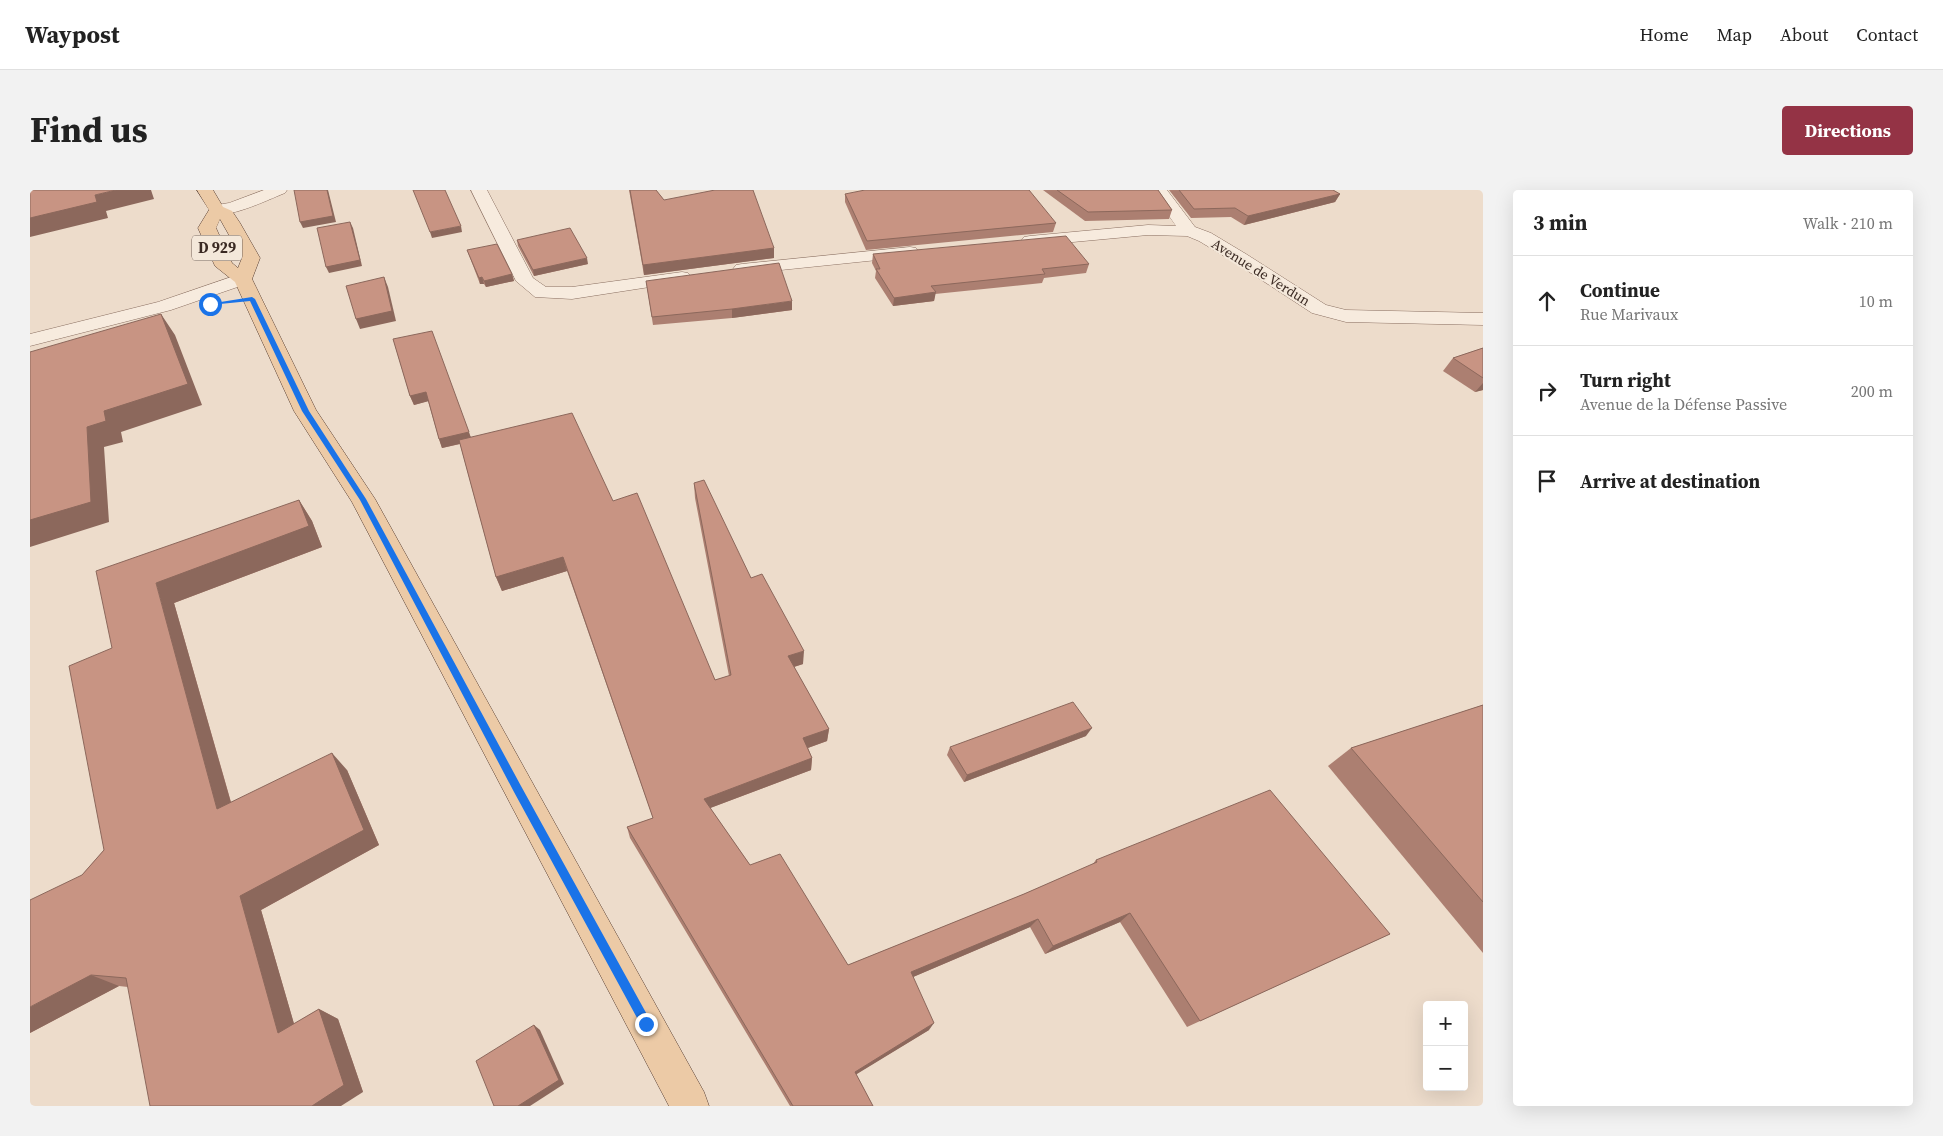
<!DOCTYPE html>
<html lang="en">
<head>
<meta charset="utf-8">
<style>
	:root { --surface:#fff; --page:#f2f2f2; --text:#222; --muted:#767676; --line:#e0e0e0; --accent:#943345 }
	body { margin:0; font-family:"Source Serif 4",serif; background:var(--page); color:var(--text) }
	.controls { position:absolute; right:15px; bottom:15px; display:grid; overflow:hidden; border-radius:5px; box-shadow:0 5px 20px #0002 }
	.controls button { width:45px; height:45px; display:grid; place-items:center; padding:0; border:0; border-bottom:1px solid var(--line); background:var(--surface); color:var(--text); font:25px sans-serif }
	.stop { position:absolute; width:15px; height:15px; margin:-11px; border:4px solid #1a73e8; border-radius:50%; background:#fff }
	.stop.end { background:#1a73e8; border-color:#fff; box-shadow:0 1px 5px #0008 }
	.list { margin:0; padding:0; list-style:none }
	h2 { display:flex; justify-content:space-between; align-items:center; height:65px; margin:0; padding:0 20px; font-size:21px }
	h2 small { font-size:16px; font-weight:400; color:var(--muted) }
	.list li { display:grid; grid-template-columns:32px 1fr auto; gap:15px; align-items:center; box-sizing:border-box; height:90px; padding:0 20px; border-top:1px solid var(--line) }
	.list b { display:block; font-size:19px; white-space:nowrap }
	.list p { margin:0; font-size:16px; white-space:nowrap; color:var(--muted) }
	.list em { font-size:16px; font-style:normal; color:var(--muted) }
	.icon { flex:none; width:28px; height:28px; fill:none; stroke:currentColor; stroke-width:2; stroke-linecap:round; stroke-linejoin:round }
	.map { position:relative; flex:none; width:1453px; height:916px; overflow:hidden; border-radius:5px }
	header { display:flex; align-items:center; gap:30px; box-sizing:border-box; height:70px; padding:0 25px; background:var(--surface); border-bottom:1px solid var(--line) }
	header strong { font-size:24px }
	nav { display:flex; gap:28px; margin-inline-start:auto; font-size:18px }
	.intro { display:flex; align-items:center; justify-content:space-between; box-sizing:border-box; height:120px; padding:0 30px }
	h1 { margin:0; font-size:35px }
	.button { padding:12px 22px; border-radius:5px; background:var(--accent); color:#fff; font-size:18px; font-weight:700 }
	main { display:flex; gap:30px; padding:0 30px }
	aside { flex:1; background:var(--surface); border-radius:5px; box-shadow:0 5px 20px #0002 }
	.map>svg:first-child { display:block }
	.lines { fill:none; stroke-linecap:round; stroke-linejoin:round }
	.minor-casing { stroke:#896e60; stroke-width:1 }
	.primary-casing { stroke:#573e33; stroke-width:1 }
	.minor { fill:#f7ebde; fill-rule:evenodd }
	.primary { fill:#eccaa6; fill-rule:evenodd }
	.wall { fill:#ac7f71 }
	.shaded-wall { fill:#8c685c }
	.building { fill:#c89483; stroke:#8c685c }
	.route { fill:#1a73e8 }
	.labels { text-anchor:middle; stroke-width:4; stroke-linejoin:round; paint-order:stroke }
	.far-street-label { font-size:14px; fill:#3a2922; stroke:#f4e8da }
	.shield { fill:#f4e8da; stroke:#726259; stroke-width:1 }
	.shield-label { font-size:15px; font-weight:bold; fill:#3a2922 }
</style>
</head>
<body>
<header>
<strong>Waypost</strong>
<nav><a>Home</a><a>Map</a><a>About</a><a>Contact</a></nav>
</header>
<div class="intro"><h1>Find us</h1><a class="button">Directions</a></div>
<main>
<div class="map">
<svg width="1453" height="916" viewBox="0 0 1453 916">
	<rect width="100%" height="100%" fill="#eddccb"/>
	<g class="lines">
		<defs>
			<g id="minor">
				<path d="M234,0H257L255,3C235,11 201,28 181,24L179,20L181,16L199,13Z"/>
				<path d="M441,0H457L503,88L516,97H542L652,82L658,83L661,87L658,91L652,92L542,109L505,107L486,91Z"/>
				<path d="M1121,0H1137L1165,37L1181,43L1216,64L1296,115L1316,120L1453,123V135L1316,132L1282,123L1204,72L1169,51L1157,46L1118,45L1000,56L994,55L991,51L994,47L1000,46L1118,35L1146,36Z"/>
				<path d="M880,57L886,58L889,62L886,66L712,84L706,83L703,79L706,75L712,74Z"/>
				<path d="M213,83L219,85L222,89L219,93L141,120L0,156V144L128,112Z"/>
			</g>
			<path id="primary" d="M167,0H183L193,17L202,21L210,33L230,68L222,89L286,220L345,309L674,902L679,916H639L322,312L264,221L205,92L185,76L168,38L179,20ZM190,29L212,68L208,78L202,73L186,38Z"/>
		</defs>
		<use href="#minor" class="minor-casing"/>
		<use href="#primary" class="primary-casing"/>
		<use href="#minor" class="minor"/>
		<use href="#primary" class="primary"/>
	</g>
	<g class="wall">
		<path d="M599,0H626L634,10L744,58V68L614,85Z"/>
		<path d="M1013,0H1128L1142,20L1139,29L1055,31Z"/>
		<path d="M1139,0H1303L1310,4L1305,12L1214,35L1201,27L1161,28Z"/>
		<path d="M815,4L1026,33L1023,42L836,60L815,12Z"/>
		<path d="M487,50L558,74L504,86L488,56Z"/>
		<path d="M437,60L482,84L484,91L456,97L454,94H450Z"/>
		<path d="M843,64L1059,74L1056,83L1014,88L1012,93L905,104L904,111L863,116L845,88L846,81L842,73Z"/>
		<path d="M616,91L762,120L702,128L623,135Z"/>
		<path d="M363,149L441,247L583,311L685,490L699,486L665,308L664,293L773,474L764,477L799,539L797,551L778,558L782,568L781,580L680,618L720,675L818,775L994,704L1062,675L1066,670L1360,744L1157,837L1090,732L1015,764L1000,737L883,787L899,840L826,884L843,916H760L600,648L597,637L623,628L537,381L472,401L466,387L430,254L412,258L409,249L398,211L384,215L380,206Z"/>
		<path d="M1453,158V200L1445,202L1413,181L1423,168Z"/>
		<path d="M269,310L282,331L292,357L144,413L201,612L317,580L349,655L231,720L264,834L289,819L308,829L333,902L98,797L89,796L0,843L52,685L74,660L82,458Z"/>
		<path d="M1453,515V763L1298,576L1321,558Z"/>
		<path d="M1056,546L934,592L917,565L920,557Z"/>
	</g>
	<g class="shaded-wall">
		<path d="M86,0H121L124,9L76,21L78,28L0,47V28L65,5Z"/>
		<path d="M297,0H298L306,32L273,38L270,32Z"/>
		<path d="M1310,4L1305,12L1214,35L1218,26Z"/>
		<path d="M320,32L323,38L332,76L299,83L296,77Z"/>
		<path d="M431,36L432,42L402,48L400,42Z"/>
		<path d="M744,58V68L614,85L613,75Z"/>
		<path d="M557,68L558,74L504,86L503,80Z"/>
		<path d="M482,84L484,91L456,97L454,91Z"/>
		<path d="M354,87L358,97L366,131L330,139L326,129Z"/>
		<path d="M452,87L454,94H450L449,88Z"/>
		<path d="M906,102L904,111L863,116L864,108Z"/>
		<path d="M762,111V120L702,128V119Z"/>
		<path d="M131,124L145,145L172,215L91,242L93,252L74,257L79,332L0,357V330L57,237Z"/>
		<path d="M1453,193V200L1445,202Z"/>
		<path d="M396,202L399,211L384,215L380,206Z"/>
		<path d="M439,242L442,251L412,258L409,249Z"/>
		<path d="M269,310L282,331L292,357L144,413L207,634L187,619L126,393Z"/>
		<path d="M533,367L537,381L472,401L466,387Z"/>
		<path d="M774,461L773,474L757,479L758,466Z"/>
		<path d="M1062,538L1056,546L934,592L937,585Z"/>
		<path d="M799,539L797,551L772,560L773,548Z"/>
		<path d="M302,563L317,580L349,655L231,720L269,851L248,843L210,706Z"/>
		<path d="M782,568L781,580L675,620L674,609Z"/>
		<path d="M1100,723L1090,732L1015,764L1023,756Z"/>
		<path d="M1008,729L1000,737L876,790L881,782Z"/>
		<path d="M61,785L89,796L0,843V817Z"/>
		<path d="M289,819L308,829L333,902L311,916H282Z"/>
		<path d="M904,833L899,840L822,887L825,882Z"/>
		<path d="M504,835L510,840L534,894L500,916H488Z"/>
	</g>
	<g class="building">
		<path d="M0,0H86L65,5L67,12L0,28Z"/>
		<path d="M264,0H297L303,26L270,32Z"/>
		<path d="M383,0H415L431,36L400,42Z"/>
		<path d="M600,0H626L634,10L685,0H723L744,58L613,75Z"/>
		<path d="M835,0H999L1026,33L837,51L815,4Z"/>
		<path d="M1027,0H1128L1142,20L1058,22Z"/>
		<path d="M1149,0H1303L1310,4L1218,26L1205,18L1164,19Z"/>
		<path d="M320,32L330,70L296,77L287,38Z"/>
		<path d="M540,38L557,68L503,80L487,50Z"/>
		<path d="M1036,46L1059,74L1012,79L1015,84L901,96L906,102L864,108L846,79H850L843,64Z"/>
		<path d="M467,54L482,84L454,91L452,87L449,88L437,60Z"/>
		<path d="M749,73L762,111L702,119L622,127L616,91Z"/>
		<path d="M354,87L362,121L326,129L316,96Z"/>
		<path d="M131,124L158,194L74,221L76,231L57,237L61,312L0,330V162Z"/>
		<path d="M402,141L439,242L409,249L396,202L380,206L363,149Z"/>
		<path d="M1453,158V188L1423,168Z"/>
		<path d="M542,223L583,311L607,303L685,490L701,485L664,293L674,290L721,388L732,384L774,461L758,466L799,539L773,548L782,568L674,609L720,675L750,664L818,775L994,704L1067,672L1066,670L1240,600L1360,744L1170,831L1100,723L1023,756L1008,729L881,782L904,833L825,882L843,916H763L597,637L623,628L533,367L466,387L429,250Z"/>
		<path d="M269,310L279,336L126,393L187,619L302,563L334,640L210,706L248,843L289,819L314,895L282,916H120L96,788L61,785L0,817V710L52,685L74,660L39,476L82,458L66,381Z"/>
		<path d="M1043,512L1062,538L937,585L920,557Z"/>
		<path d="M1453,515V712L1321,558Z"/>
		<path d="M504,835L529,890L488,916H464L446,871Z"/>
	</g>
	<path class="route" d="M222,107L225,109L279,221L336,309L491,596L620,830L622,834L620,837L616,839L612,837L484,602L330,310L272,221L220,111L180,115L178,114Z"/>
	<g class="labels">
		<g class="far-street-label">
			<text transform="translate(1231 82) rotate(32)" y="5">Avenue de Verdun</text>
		</g>
		<rect class="shield" x="162" y="45.5" width="50" height="25" rx="4"/>
		<g class="shield-label">
			<text x="187" y="63">D 929</text>
		</g>
	</g>
</svg>
<div class="controls">
<button>+</button>
<button>−</button>
</div>
<div class="stop" style="left:180px;top:114px"></div>
<div class="stop end" style="left:616px;top:834px"></div>
</div>
<aside>
<h2>3 min<small>Walk · 210 m</small></h2>
<ul class="list">
<li><svg class="icon" aria-label="ahead" viewBox="0 0 24 24"><path d="M12 20V5M6 11l6-6 6 6"/></svg><div><b>Continue</b><p>Rue Marivaux</p></div><em>10 m</em></li>
<li><svg class="icon" aria-label="right" viewBox="0 0 24 24"><path d="M7 20v-9h11M14 6l5 5-5 5"/></svg><div><b>Turn right</b><p>Avenue de la Défense Passive</p></div><em>200 m</em></li>
<li><svg class="icon" aria-label="arrive" viewBox="0 0 24 24"><path d="M6 21V4h12l-3 4 3 4H6"/></svg><div><b>Arrive at destination</b></div></li>
</ul>
</aside>
</main>
</body>
</html>
